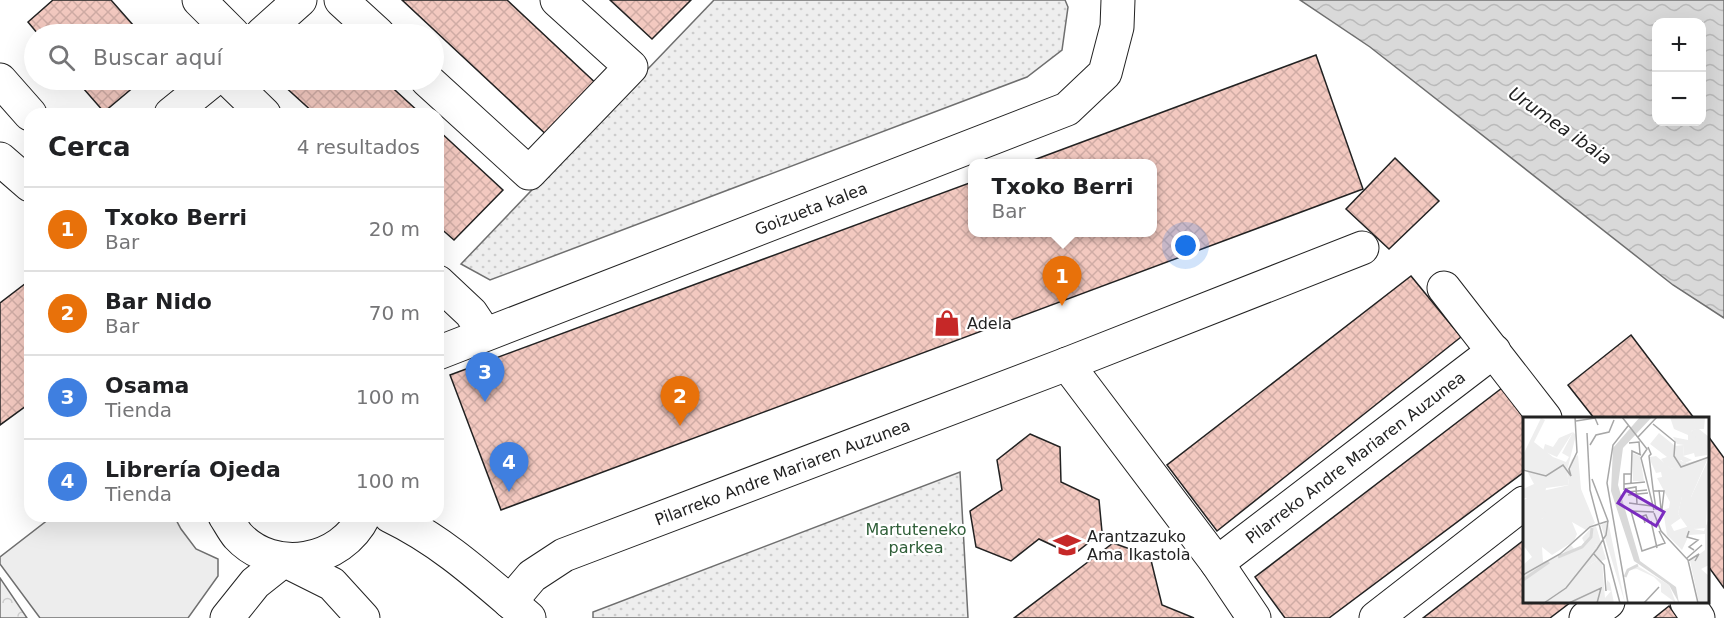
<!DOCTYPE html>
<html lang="es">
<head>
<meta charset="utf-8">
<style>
	:root { --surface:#fff; --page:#f2f2f2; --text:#202124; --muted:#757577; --line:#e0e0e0; --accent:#1a73e8 }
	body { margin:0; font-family:"DejaVu Sans",sans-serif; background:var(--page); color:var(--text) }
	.controls { position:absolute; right:18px; top:18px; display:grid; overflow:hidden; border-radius:12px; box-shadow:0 6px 24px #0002 }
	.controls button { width:54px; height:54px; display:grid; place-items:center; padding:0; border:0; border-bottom:2px solid var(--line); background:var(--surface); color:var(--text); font:30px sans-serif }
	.you { position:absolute; left:1186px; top:246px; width:21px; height:21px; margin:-15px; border:4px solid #fff; border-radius:50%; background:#1a73e8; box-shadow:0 0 0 9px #1a73e833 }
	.badge { display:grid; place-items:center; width:39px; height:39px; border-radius:50%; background:var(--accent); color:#fff; font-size:20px; font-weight:700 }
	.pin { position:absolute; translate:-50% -50px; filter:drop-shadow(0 2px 3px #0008) }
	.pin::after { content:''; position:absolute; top:32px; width:21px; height:18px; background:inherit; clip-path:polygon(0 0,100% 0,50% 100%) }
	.popup { position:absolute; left:968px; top:159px; width:189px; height:78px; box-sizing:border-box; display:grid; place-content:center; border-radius:12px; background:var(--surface); filter:drop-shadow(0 2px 4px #0005); font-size:20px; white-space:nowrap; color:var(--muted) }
	.popup b { font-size:22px; color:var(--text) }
	.popup::after { content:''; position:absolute; left:50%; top:100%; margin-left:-12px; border:12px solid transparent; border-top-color:var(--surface) }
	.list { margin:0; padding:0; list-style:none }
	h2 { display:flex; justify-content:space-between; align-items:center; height:78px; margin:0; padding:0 24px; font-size:26px }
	h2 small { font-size:20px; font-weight:400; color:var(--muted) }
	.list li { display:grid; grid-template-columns:39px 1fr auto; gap:18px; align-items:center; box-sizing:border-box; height:84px; padding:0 24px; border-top:2px solid var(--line) }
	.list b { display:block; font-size:22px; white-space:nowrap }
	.list p { margin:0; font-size:20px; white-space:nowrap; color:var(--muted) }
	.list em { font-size:20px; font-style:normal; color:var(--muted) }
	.icon { flex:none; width:33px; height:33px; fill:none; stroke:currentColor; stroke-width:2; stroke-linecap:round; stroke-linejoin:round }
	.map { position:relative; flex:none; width:1724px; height:618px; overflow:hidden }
	.search { position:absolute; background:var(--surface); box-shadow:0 6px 24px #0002; left:24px; top:24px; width:420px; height:66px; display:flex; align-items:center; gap:15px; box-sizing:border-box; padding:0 21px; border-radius:33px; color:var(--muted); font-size:22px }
	.panel { position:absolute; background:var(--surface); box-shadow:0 6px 24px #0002; left:24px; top:108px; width:420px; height:414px; border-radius:18px }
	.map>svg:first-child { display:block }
	.forest { fill:url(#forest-crowns); stroke:#6f6f6f; stroke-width:1.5 }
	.park { fill:url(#park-dots); stroke:#6f6f6f; stroke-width:1.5 }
	.parking { fill:#ededed; stroke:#6f6f6f; stroke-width:1.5 }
	.water { fill:url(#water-waves); stroke:#6f6f6f; stroke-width:1.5; fill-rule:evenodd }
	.building { fill:url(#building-cross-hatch); stroke:#222; stroke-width:1.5 }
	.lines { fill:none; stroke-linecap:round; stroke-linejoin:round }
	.minor-casing { stroke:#222; stroke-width:35 }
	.secondary-casing { stroke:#222; stroke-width:35 }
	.minor { stroke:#fff; stroke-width:33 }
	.secondary { stroke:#fff; stroke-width:33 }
	.labels { text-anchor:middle; stroke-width:4.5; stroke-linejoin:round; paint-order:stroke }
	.street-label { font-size:16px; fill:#222; stroke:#fff }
	.poi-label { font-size:16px; fill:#222; stroke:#fff; text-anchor:start }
	.park-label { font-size:16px; fill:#2f5e38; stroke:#fff }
	.water-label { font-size:18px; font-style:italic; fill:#222; stroke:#fff }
	.inset-river { fill:none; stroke:#d9d9d9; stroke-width:3 }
	.inset-road { fill:none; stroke:#a7a7a7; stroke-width:1.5 }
	.view { fill:#7b2cbf; fill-opacity:0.15; stroke:#7b2cbf; stroke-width:3 }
	.inset-edge { fill:none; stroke:#222; stroke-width:3 }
</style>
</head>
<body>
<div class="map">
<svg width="1724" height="618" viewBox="0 0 1724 618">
	<defs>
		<pattern id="forest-crowns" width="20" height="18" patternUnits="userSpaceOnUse" patternTransform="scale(1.5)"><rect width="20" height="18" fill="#eee"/><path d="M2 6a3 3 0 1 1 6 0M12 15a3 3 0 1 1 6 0" fill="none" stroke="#ccc"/></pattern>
		<pattern id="park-dots" width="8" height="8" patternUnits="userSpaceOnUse" patternTransform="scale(1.5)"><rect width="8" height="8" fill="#eee"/><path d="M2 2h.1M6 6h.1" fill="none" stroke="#ccc" stroke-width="1.8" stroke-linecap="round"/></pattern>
		<pattern id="water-waves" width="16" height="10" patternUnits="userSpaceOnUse" patternTransform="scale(1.5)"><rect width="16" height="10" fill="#d9d9d9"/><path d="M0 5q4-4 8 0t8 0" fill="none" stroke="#bababa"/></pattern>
		<pattern id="building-cross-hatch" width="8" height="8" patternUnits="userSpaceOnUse" patternTransform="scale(1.5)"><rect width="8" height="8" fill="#f3c9c0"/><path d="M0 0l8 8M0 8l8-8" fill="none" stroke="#d0aca5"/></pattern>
	</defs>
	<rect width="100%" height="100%" fill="#fff"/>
	<path class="forest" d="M0,578L27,618H0Z"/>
	<g class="park">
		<path d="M714,0H1065L1068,7L1062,50L1027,77L490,280L461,264Z"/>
		<path d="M960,472L968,618H593V612Z"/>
	</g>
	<path class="parking" d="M53,516H174L181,529L196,549L218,559V576L188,618H40L0,564V557Z"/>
	<path class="water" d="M1300,0H1724V318L1673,285L1370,47ZM1656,22H1702V122H1656Z"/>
	<g class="building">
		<path d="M53,0H111L141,34H38L28,22Z"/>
		<path d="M402,0H507L601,88L551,139Z"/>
		<path d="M610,0H691L652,39Z"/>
		<path d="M1316,55L1363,189L501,510L450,375L972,182V232H1152V164H1023Z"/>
		<path d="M76,80H142L104,112Z"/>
		<path d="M286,80H384L421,114H315L282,84Z"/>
		<path d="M438,130L503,190L454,240L438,226Z"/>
		<path d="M1395,158L1439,201L1389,249L1346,209Z"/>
		<path d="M1411,276L1461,337L1217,531L1167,465Z"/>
		<path d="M30,280V403L0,425V303Z"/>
		<path d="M1631,335L1694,418H1594L1568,385Z"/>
		<path d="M1502,388L1524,418V472L1329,618H1285L1255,577Z"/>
		<path d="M1030,434L1060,447L1061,482L1099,500L1102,532L1073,555L1039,539L1011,561L976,547L970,511L1002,490L997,460Z"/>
		<path d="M1708,436L1724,458V588L1708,566Z"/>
		<path d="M1524,540V602H1571L1550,618H1423Z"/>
		<path d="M1113,543L1150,556L1162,605L1194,618H1014Z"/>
		<path d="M1669,606L1678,618H1654Z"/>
	</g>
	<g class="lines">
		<defs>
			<g id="minor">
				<path d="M199,0L233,34"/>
				<path d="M341,0L378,34"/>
				<path d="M262,34L300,0"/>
				<path d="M0,80L30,114"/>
				<path d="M229,80L264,114"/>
				<path d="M427,80L529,173L631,67L557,0"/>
				<path d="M171,114L213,80"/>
				<path d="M438,282L471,313L485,334"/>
				<path d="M1444,288L1545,418"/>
				<path id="s1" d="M438,353L1067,109L1105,73L1117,27L1118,0"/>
				<path d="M1067,364L1217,563L1254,618"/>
				<path id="s2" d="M1217,563L1494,351"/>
				<path id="s3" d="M510,602L532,576L564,555L1067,364L1362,248"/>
				<path d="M1687,602L1698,618"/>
				<path d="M227,618L255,583L284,560L332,584L363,618"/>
				<path d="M1376,618L1524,503"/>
				<path d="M1586,618L1608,602"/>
			</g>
			<g id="secondary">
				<path d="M0,159L30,185"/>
				<path d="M225,516C229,522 233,530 238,536C274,575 341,563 364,516"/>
				<path d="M390,516C444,542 484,580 529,618"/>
			</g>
		</defs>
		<use href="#minor" class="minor-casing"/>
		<use href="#secondary" class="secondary-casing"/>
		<use href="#minor" class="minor"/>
		<use href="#secondary" class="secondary"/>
	</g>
	<defs>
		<symbol id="shop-bare" viewBox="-9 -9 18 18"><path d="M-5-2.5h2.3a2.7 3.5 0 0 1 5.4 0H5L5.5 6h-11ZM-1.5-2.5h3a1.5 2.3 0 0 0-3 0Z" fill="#c62828" stroke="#fff" stroke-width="2.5" paint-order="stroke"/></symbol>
		<symbol id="school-bare" viewBox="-9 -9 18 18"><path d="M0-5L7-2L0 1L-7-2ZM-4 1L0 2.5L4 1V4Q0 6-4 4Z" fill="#c62828" stroke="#fff" stroke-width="2.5" paint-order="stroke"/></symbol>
	</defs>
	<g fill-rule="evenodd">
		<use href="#shop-bare" x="928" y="304" width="38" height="38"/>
		<use href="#school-bare" x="1048" y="526" width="38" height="38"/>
	</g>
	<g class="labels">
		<g class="street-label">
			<text dy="6" stroke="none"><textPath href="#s1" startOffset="400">Goizueta kalea</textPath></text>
			<text dy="6" stroke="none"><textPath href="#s2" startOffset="174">Pilarreko Andre Mariaren Auzunea</textPath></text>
			<text dy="6" stroke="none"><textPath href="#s3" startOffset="306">Pilarreko Andre Mariaren Auzunea</textPath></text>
		</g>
		<g class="poi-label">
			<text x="967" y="329">Adela</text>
			<text x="1087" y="542">Arantzazuko<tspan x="1087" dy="18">Ama Ikastola</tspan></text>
		</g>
		<g class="park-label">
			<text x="916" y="535">Martuteneko<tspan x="916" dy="18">parkea</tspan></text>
		</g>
		<g class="water-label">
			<text transform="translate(1560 126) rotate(35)" y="6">Urumea ibaia</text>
		</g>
	</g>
	<g transform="translate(1523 417)">
		<rect width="186" height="186" fill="#fff"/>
		<path d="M170,0L182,1L181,12H176L186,20L184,38L178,39L168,14L173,12ZM18,1L22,3L11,25L30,40L43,45L46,40L39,36L50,15L53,18L44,54L46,68L23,71L20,87L24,98L19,102L0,97V84L4,81H1L0,72L11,67L3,52L0,54V38ZM136,16L152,29L161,28L160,39L169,43L162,46L158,43L149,52L143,48L138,42L144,40L127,27ZM186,41L183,111L171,112L174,107L165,111L155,97L159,79L168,80ZM84,105L86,109L102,186L78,108ZM73,109L83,142L79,144L82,181L88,174L84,173V163L87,166L91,186H44L54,179L45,167L50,158L74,143L69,136L74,127L65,131L62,127L68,111Z" fill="#eee"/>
		<path d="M147,0H170L174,12L168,14L180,30L178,39L172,40L171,36L160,39L161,28L154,27L150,20L165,23V18L151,12ZM50,15L34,40L20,34L22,27L30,30L36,21ZM55,38L58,72L72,106L63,113L49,105L54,117L51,124L29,138L19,130L20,145L38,138L48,128L53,134L62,127L59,121L68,111L71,119L63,127L65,130L74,127L69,136L74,143L50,158L45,167L55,179L44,186H0V148L9,140L0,128V97L11,96L19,102L23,98L15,75L46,68L44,54L49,42ZM133,39L149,52L152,48L146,43L151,41L163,46L185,41L168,80H159L155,97L158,101L148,108L151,114L176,106L171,112L181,114L186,101V148L178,152L186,159V186H176L167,144L182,133V117L166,118L159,133L144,118L140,93L146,91L147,85L134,61L139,60L138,55L133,56L128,45L127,40ZM113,148L146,168L153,186L138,175V167L131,160L114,152L106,153Z" fill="#eee"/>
		<path d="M109,36L117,39L121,64H110Z" fill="#eee"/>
		<path d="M117,0H129L100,31L95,68L117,144L153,170L156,186L146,168L111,144L88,74L90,31Z" fill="#d9d9d9"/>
		<path class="inset-river" d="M35,140L59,130L68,120L69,111M102,160L105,153L115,148M0,163L26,145"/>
		<path class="inset-road" d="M99,0L124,32L118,41L131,93M53,4L72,1L75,8M130,7L152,25L151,39L158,50L186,40M105,9L90,28L84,66L105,186M64,16L67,73L97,186M115,20L134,0M106,26L116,25L117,37M67,28L73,18L86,15L91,3M125,30L128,37L126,39L130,72L133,92H139L141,74H131M0,53L23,59L40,48L48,59L46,52L54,35L52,0M109,57H101V72L113,70L114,87M108,66L109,34L118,38M101,67L122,65M104,71V75L124,73M136,73L138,92M105,78L125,76M106,86L129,89M131,95L108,94L119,134L142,126L136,114M131,96L138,114L165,143L175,186M128,104L134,131M122,106L120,99L123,98L126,105M166,114L164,120L175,123L166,130L171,133M70,136L81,148L83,174M164,141L179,128M165,144L176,137L172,144M0,158L37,137L67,110L85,104L69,62M21,186L43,171L74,132L83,118L85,104M46,186L78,171L74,186M121,186L136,170"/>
		<path class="view" d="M103,73L141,95L133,109L95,86Z"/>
		<rect width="186" height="186" class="inset-edge"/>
	</g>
</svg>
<div class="controls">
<button>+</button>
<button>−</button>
</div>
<div class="you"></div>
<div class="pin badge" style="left:1062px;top:306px;background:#e8710a">1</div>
<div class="popup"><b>Txoko Berri</b>Bar</div>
<div class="pin badge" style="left:680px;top:426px;background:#e8710a">2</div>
<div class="pin badge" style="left:485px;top:402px;background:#3f7fe0">3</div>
<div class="pin badge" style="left:509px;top:492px;background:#3f7fe0">4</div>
<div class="search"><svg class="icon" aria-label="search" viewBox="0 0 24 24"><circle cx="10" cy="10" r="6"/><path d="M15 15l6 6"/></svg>Buscar aquí</div>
<section class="panel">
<h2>Cerca<small>4 resultados</small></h2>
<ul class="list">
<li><span class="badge" style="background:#e8710a">1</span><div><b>Txoko Berri</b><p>Bar</p></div><em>20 m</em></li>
<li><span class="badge" style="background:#e8710a">2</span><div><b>Bar Nido</b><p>Bar</p></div><em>70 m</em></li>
<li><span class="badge" style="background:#3f7fe0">3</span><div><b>Osama</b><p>Tienda</p></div><em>100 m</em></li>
<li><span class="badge" style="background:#3f7fe0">4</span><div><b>Librería Ojeda</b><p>Tienda</p></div><em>100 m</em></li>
</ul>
</section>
</div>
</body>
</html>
